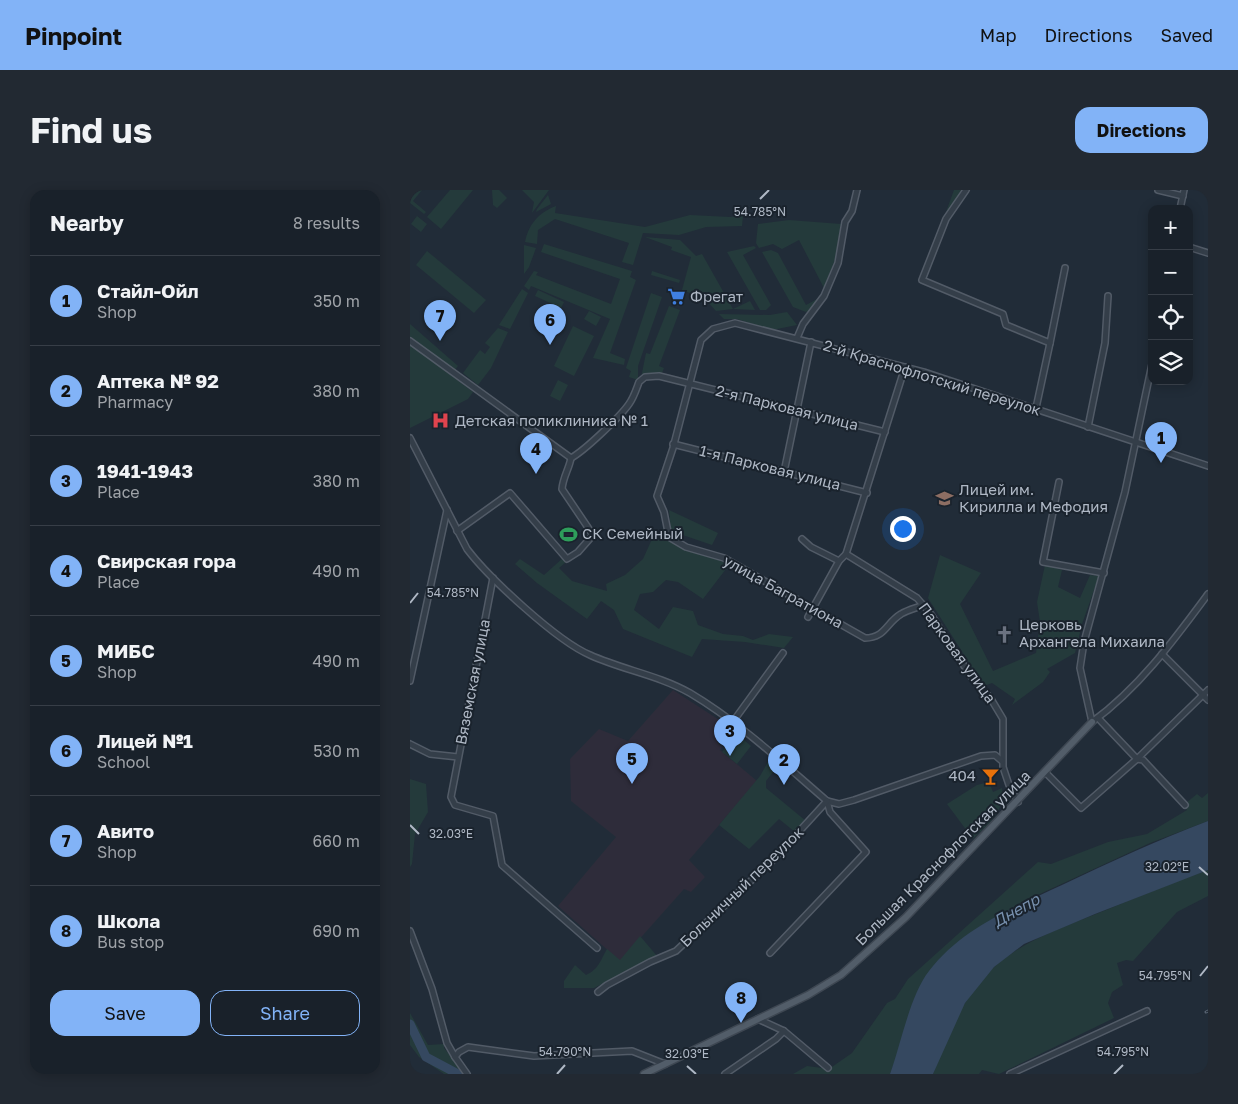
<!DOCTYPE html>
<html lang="en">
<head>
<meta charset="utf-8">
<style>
	:root { --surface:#19212a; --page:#222932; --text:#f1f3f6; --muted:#9fa3a8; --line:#373e47; --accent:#82b3f7 }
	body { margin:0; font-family:"Golos Text",sans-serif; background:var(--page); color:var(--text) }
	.controls { position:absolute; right:15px; top:15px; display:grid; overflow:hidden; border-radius:10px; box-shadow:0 2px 12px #0003 }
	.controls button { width:45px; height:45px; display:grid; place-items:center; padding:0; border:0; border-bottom:1px solid var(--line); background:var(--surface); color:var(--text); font:25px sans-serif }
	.you { position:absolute; left:492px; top:338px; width:18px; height:18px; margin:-12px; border:4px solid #fff; border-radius:50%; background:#1a73e8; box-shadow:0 0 0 8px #1a73e833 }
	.badge { display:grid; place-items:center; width:32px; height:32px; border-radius:50%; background:var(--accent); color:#111; font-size:16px; font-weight:700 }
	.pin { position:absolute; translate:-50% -41px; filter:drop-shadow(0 1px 2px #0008) }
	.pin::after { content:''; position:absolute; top:26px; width:18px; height:15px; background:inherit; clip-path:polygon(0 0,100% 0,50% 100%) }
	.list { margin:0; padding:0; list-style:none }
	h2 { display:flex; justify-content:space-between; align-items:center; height:65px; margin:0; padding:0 20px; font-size:21px }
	h2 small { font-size:16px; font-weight:400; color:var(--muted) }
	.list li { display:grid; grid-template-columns:32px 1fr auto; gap:15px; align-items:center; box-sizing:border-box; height:90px; padding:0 20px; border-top:1px solid var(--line) }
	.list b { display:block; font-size:19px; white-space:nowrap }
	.list p { margin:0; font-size:16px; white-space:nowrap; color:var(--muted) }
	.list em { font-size:16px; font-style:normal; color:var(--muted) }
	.actions { display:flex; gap:10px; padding:15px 20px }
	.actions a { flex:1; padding:11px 0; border:1px solid var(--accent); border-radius:15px; text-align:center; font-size:18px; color:var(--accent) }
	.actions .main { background:var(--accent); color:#111 }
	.icon { flex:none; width:28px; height:28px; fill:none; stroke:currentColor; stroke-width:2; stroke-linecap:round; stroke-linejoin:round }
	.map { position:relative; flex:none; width:798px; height:884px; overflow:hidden; border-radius:15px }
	header { display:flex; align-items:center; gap:30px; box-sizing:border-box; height:70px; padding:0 25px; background:var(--accent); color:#111 }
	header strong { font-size:24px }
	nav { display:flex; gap:28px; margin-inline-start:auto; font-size:18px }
	.intro { display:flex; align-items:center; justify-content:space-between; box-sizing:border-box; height:120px; padding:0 30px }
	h1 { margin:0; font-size:35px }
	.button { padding:12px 22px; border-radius:15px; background:var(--accent); color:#111; font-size:18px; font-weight:700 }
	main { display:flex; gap:30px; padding:0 30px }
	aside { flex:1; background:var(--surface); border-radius:15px; box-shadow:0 2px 12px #0003 }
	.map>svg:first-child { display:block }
	.medical { fill:#2e2c3a }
	.green { fill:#243a3b }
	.water { fill:#354860 }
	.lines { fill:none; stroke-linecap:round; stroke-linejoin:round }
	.river { stroke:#354860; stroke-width:9 }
	.minor-casing { stroke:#525b67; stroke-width:8 }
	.major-casing { stroke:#3e4752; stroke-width:9 }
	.minor { stroke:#343e49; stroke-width:5 }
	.major { stroke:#525d69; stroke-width:6 }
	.rail-casing { stroke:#566270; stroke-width:3 }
	.rail { stroke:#1a232d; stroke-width:1; stroke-dasharray:4; stroke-linecap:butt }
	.ticks { fill:none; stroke:#afb8c5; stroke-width:2 }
	.labels { text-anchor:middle; stroke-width:4; stroke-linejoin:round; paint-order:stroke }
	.poi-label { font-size:15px; fill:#afb8c5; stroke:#1a232d; text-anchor:start }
	.street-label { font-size:15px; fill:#afb8c5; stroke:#1a232d }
	.water-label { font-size:16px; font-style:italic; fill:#7790ae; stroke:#1a232d }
	.ticks-label { font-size:12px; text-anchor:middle; fill:#afb8c5; stroke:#1a232d; stroke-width:4; stroke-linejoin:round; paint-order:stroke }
</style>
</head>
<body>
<header>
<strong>Pinpoint</strong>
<nav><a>Map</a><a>Directions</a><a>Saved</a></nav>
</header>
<div class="intro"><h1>Find us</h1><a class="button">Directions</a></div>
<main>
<aside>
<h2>Nearby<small>8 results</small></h2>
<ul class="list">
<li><span class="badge">1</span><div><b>Стайл-Ойл</b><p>Shop</p></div><em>350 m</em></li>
<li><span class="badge">2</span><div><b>Аптека № 92</b><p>Pharmacy</p></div><em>380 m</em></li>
<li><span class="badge">3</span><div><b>1941-1943</b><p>Place</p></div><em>380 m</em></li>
<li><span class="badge">4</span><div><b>Свирская гора</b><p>Place</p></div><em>490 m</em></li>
<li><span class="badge">5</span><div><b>МИБС</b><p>Shop</p></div><em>490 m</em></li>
<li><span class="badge">6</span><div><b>Лицей №1</b><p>School</p></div><em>530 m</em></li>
<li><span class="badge">7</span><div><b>Авито</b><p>Shop</p></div><em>660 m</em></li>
<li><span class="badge">8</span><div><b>Школа</b><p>Bus stop</p></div><em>690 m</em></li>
</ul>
<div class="actions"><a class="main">Save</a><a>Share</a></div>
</aside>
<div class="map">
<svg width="798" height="884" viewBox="0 0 798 884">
	<rect width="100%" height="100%" fill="#212c38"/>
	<path class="medical" d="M263,500L320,537L307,552L312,557L310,560L347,591L279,670L295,687L281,702L274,699L210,771L148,716L206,647L161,611L160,569L189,539L218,551Z"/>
	<g class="green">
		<path d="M0,0H12L3,11L16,22L14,24L0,13Z"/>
		<path d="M40,0H63L31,39L17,27Z"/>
		<path d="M82,0H89L97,8L87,18L83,15Z"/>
		<path d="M112,0H139L122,23L124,12Z"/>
		<path d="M544,0H551L541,18L536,22Z"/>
		<path d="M138,5L141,14L126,22L127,19Z"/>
		<path d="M146,16L145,23L235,37L280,25L320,27L333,25L332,36L296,37L269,45L233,43L223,75L212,72L219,53L145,29L128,40L127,54L115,52C119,34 128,23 146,16Z"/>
		<path d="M7,26L17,34L11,42L1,34Z"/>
		<path d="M379,30L431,34L426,67L414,98L389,50L372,59L363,54L349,58L346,53L348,34Z"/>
		<path d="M235,47L270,50L286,66L292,64L323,119L340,111L345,120L323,119L306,121L294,108L272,100L281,67L261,60L262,57Z"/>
		<path d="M134,54L222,81L220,87L226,90L200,163L215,169L214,175L183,168L200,129L121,96L119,100L114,96L124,81L128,82L126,85L201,114L210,89L131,62Z"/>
		<path d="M114,55L126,58L119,77L114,84Z"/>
		<path d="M344,56L346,58L333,65L361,115L356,120H350L317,62Z"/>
		<path d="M361,60L368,63L396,115L413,106L403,119L396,122L383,117L352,62Z"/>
		<path d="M17,61L76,110L64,123L6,75Z"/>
		<path d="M242,81L270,90L269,93L241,85Z"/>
		<path d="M112,99L118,103L100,139L89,135Z"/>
		<path d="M128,100L154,112L151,118L125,106Z"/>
		<path d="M241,103L252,107L228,176V190L219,187L221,181L216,178Z"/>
		<path d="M259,116L270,120L249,176L254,178L252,183H238L231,188L236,163L240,164Z"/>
		<path d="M179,121L191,127L186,136L174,129Z"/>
		<path d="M377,122L387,135L362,140L327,129H314L309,124L360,125Z"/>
		<path d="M0,134L48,176L44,181L0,149Z"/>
		<path d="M163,136L184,146L164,186L144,176Z"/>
		<path d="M88,138L98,142L81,178L68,195L53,183L70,160L75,164L80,157L75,153Z"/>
		<path d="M0,154L63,202L58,209L0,238Z"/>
		<path d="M148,190L158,195L150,211L140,206Z"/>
		<path d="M259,320L308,343L302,355L261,341Z"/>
		<path d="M254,329L257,347C278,362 297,363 319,375L293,409L268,392L256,390L243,402L230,404L224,420L249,439L263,417L283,421L288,435L313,444L333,446L343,450L359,444L383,447L374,458L335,452L292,449L282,467L213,439L204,420L191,411L177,429L127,393L105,374L110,369L134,385L153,368L156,372L149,378L162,391L197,401L196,394L215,385L233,369L242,349L254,338Z"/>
		<path d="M530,365L571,383L550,414L583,481L626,463L630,432L627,412L635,375L652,380L648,397L670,408L680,385L689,386L672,434L665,463L637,479L640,482L633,492L602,515L605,509L582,493L574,496L518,408Z"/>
		<path d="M327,544L341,556L327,574L312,562Z"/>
		<path d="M359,570L367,577L356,591V598L396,631L385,642L369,629L339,659L309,635L350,586Z"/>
		<path d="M0,589L16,594L18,622L5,644L2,674L0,677Z"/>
		<path d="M579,592L583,602L592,598C595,622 579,633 563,649L537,614L567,595Z"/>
		<path d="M798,603V631L740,653L606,715L485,871L480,884H383L397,876L419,879L442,863L477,813L485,809L498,789L628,672L641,674L698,652L737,644L777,620L775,617L778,614L776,613L787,604L792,608Z"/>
		<path d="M798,680V706L767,722L723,771L716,770L707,773L713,795L702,802L698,813L704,828L589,884L572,880L569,884H523C535,852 547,820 569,793C600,754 651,738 696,720C730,706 764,692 798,680Z"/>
		<path d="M230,746L247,766L184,798H154V791L165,775L176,785C189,779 190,771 197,759L210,770Z"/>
		<path d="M0,823L18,855L34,854V858L55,884H34L9,867L0,855Z"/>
	</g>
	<path class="water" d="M798,631V680L685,724L614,754L601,764L584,777L555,813L523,884H480C491,854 500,805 519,781C553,737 603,718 652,695C700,672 748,650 798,631Z"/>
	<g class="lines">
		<path class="river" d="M0,834L16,867L48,884"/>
		<defs>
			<g id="minor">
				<path d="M556,0L536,29L512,90L593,124L596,135L640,153L626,218"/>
				<path d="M748,0L773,6"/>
				<path d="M770,19L774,0"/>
				<path d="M779,57L798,63"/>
				<path d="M387,148L393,134L414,106L428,73L435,32L442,21L447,0"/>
				<path d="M0,151L161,268C174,261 210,227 219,214C224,207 226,200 229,192L235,187L249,186L475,242"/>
				<path d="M640,153L655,78"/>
				<path d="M742,174L715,302L674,452L670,478L682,532C729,498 764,450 798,404"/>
				<path d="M495,177L436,364L507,408L520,423L560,485L581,509L593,529V577L599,595L608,612"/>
				<path d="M678,237L695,153L698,106"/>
				<path d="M0,248L57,359C79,388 147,451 180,465C213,480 248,485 280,503C329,532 374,574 417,611L429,614L444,610L571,566L585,565L592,571"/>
				<path d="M263,254L457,303"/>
				<path d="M374,282L401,152"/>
				<path d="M649,292L633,372L694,383"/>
				<path d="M47,341L100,303L157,369L168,362L183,345L152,299C153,287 159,279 161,268"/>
				<path d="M392,349L401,357L429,371"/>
				<path d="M83,388L41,607L45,615L83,626L92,675L187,758"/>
				<path d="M514,415C506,418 497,420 491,424C476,433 475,448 455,448L314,368L276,357L259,347L254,322L247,306L263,258L291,150L303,139L325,133L514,182L798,276"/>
				<path d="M398,427L429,371L436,364"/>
				<path d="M752,464L798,510"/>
				<path d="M0,491L37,320"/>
				<path d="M688,528L727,569L733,570L775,615"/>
				<path d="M322,533L373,463"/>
				<path d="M0,554L20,564L48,567"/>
				<path d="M635,582L671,618L727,569L798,500"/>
				<path d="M0,741L22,799L37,853L45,867L49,862L58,857L124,866L222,861L255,874"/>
				<path d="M360,763L456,662L420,622L417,611"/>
				<path d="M188,802L197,795L240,772L266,761L363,670L417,611"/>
				<path d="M348,829L374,841L418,878"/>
				<path d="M45,867L57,884"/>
				<path d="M315,884L366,849L374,841"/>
				<path d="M600,884L737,821"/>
			</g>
			<path id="major" d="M234,884L398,805L431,785L496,727L682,532"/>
		</defs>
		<use href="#minor" class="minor-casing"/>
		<use href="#major" class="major-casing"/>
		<use href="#minor" class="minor"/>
		<use href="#major" class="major"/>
		<defs>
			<path id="rail" d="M796,822L798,821"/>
		</defs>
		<use href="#rail" class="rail-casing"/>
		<use href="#rail" class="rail"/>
	</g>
	<path class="ticks" d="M350,9L359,0M0,413L8,403M0,635L9,644M789,677L798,685M790,786L798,776M277,876L286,884M147,884L155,875M704,884L713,875"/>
	<defs>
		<symbol id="supermarket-bare" viewBox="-9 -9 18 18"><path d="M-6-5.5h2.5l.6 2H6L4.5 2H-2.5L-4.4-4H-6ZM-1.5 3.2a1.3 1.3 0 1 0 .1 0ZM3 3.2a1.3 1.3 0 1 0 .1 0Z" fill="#3f7fe0" stroke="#1a232d" stroke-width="2.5" paint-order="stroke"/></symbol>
		<symbol id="hospital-bare" viewBox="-9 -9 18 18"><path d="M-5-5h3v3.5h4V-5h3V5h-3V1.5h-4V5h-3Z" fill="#e0444e" stroke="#1a232d" stroke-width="2.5" paint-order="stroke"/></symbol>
		<symbol id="school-bare" viewBox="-9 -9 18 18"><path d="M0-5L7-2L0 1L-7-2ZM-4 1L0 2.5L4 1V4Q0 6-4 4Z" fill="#8d6e63" stroke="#1a232d" stroke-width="2.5" paint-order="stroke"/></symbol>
		<symbol id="stadium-bare" viewBox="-9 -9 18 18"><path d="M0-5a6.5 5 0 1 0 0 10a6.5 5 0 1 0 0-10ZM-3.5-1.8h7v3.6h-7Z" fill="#2e9e5b" stroke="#1a232d" stroke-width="2.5" paint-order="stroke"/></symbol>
		<symbol id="church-bare" viewBox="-9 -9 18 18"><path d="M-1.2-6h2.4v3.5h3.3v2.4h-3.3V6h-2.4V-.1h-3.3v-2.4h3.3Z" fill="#6b7280" stroke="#1a232d" stroke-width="2.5" paint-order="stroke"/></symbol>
		<symbol id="bar-bare" viewBox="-9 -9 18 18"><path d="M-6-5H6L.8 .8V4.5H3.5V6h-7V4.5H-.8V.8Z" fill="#e8710a" stroke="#1a232d" stroke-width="2.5" paint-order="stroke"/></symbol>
	</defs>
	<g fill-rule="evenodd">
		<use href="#supermarket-bare" x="254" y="94" width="25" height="25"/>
		<use href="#hospital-bare" x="18" y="218" width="25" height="25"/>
		<use href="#school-bare" x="522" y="296" width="25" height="25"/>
		<use href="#stadium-bare" x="146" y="332" width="25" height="25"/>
		<use href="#church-bare" x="582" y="432" width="25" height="25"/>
		<use href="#bar-bare" x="568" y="574" width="25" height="25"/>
	</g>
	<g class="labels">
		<g class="poi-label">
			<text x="280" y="112">Фрегат</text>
			<text x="45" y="236">Детская поликлиника № 1</text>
			<text x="549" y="305">Лицей им.<tspan x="549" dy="17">Кирилла и Мефодия</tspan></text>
			<text x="172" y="349">СК Семейный</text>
			<text x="609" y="440">Церковь<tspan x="609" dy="17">Архангела Михаила</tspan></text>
			<text x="566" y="591" text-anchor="end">404</text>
		</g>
		<g class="street-label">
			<text transform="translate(522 188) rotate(17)" y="5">2-й Краснофлотский переулок</text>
			<text transform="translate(377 218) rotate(14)" y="5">2-я Парковая улица</text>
			<text transform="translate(360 278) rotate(14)" y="5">1-я Парковая улица</text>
			<text transform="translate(373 402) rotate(29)" y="5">улица Багратиона</text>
			<text transform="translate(547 463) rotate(54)" y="5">Парковая улица</text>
			<text transform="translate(63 492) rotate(-79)" y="5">Вяземская улица</text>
			<text transform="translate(533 668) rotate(-45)" y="5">Большая Краснофлотская улица</text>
			<text transform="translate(332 697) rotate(-44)" y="5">Больничный переулок</text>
		</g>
		<g class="water-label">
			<text transform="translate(606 720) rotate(-29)" y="6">Днепр</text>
		</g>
	</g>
	<g class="ticks-label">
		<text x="350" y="26">54.785°N</text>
		<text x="43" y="407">54.785°N</text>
		<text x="41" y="648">32.03°E</text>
		<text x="757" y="681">32.02°E</text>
		<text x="755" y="790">54.795°N</text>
		<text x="155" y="866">54.790°N</text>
		<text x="713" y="866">54.795°N</text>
		<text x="277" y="868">32.03°E</text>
	</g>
</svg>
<div class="controls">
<button>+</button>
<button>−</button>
<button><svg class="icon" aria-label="locate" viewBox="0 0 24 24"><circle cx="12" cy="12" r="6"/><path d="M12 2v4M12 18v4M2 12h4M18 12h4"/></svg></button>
<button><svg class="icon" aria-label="layers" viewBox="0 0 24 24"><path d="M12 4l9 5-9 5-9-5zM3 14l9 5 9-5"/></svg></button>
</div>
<div class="you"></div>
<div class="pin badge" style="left:751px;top:273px">1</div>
<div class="pin badge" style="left:374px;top:595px">2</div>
<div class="pin badge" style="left:320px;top:566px">3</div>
<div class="pin badge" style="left:126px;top:284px">4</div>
<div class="pin badge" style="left:222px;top:594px">5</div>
<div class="pin badge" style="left:140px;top:155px">6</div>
<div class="pin badge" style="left:30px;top:151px">7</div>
<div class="pin badge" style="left:331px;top:833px">8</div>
</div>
</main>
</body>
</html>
